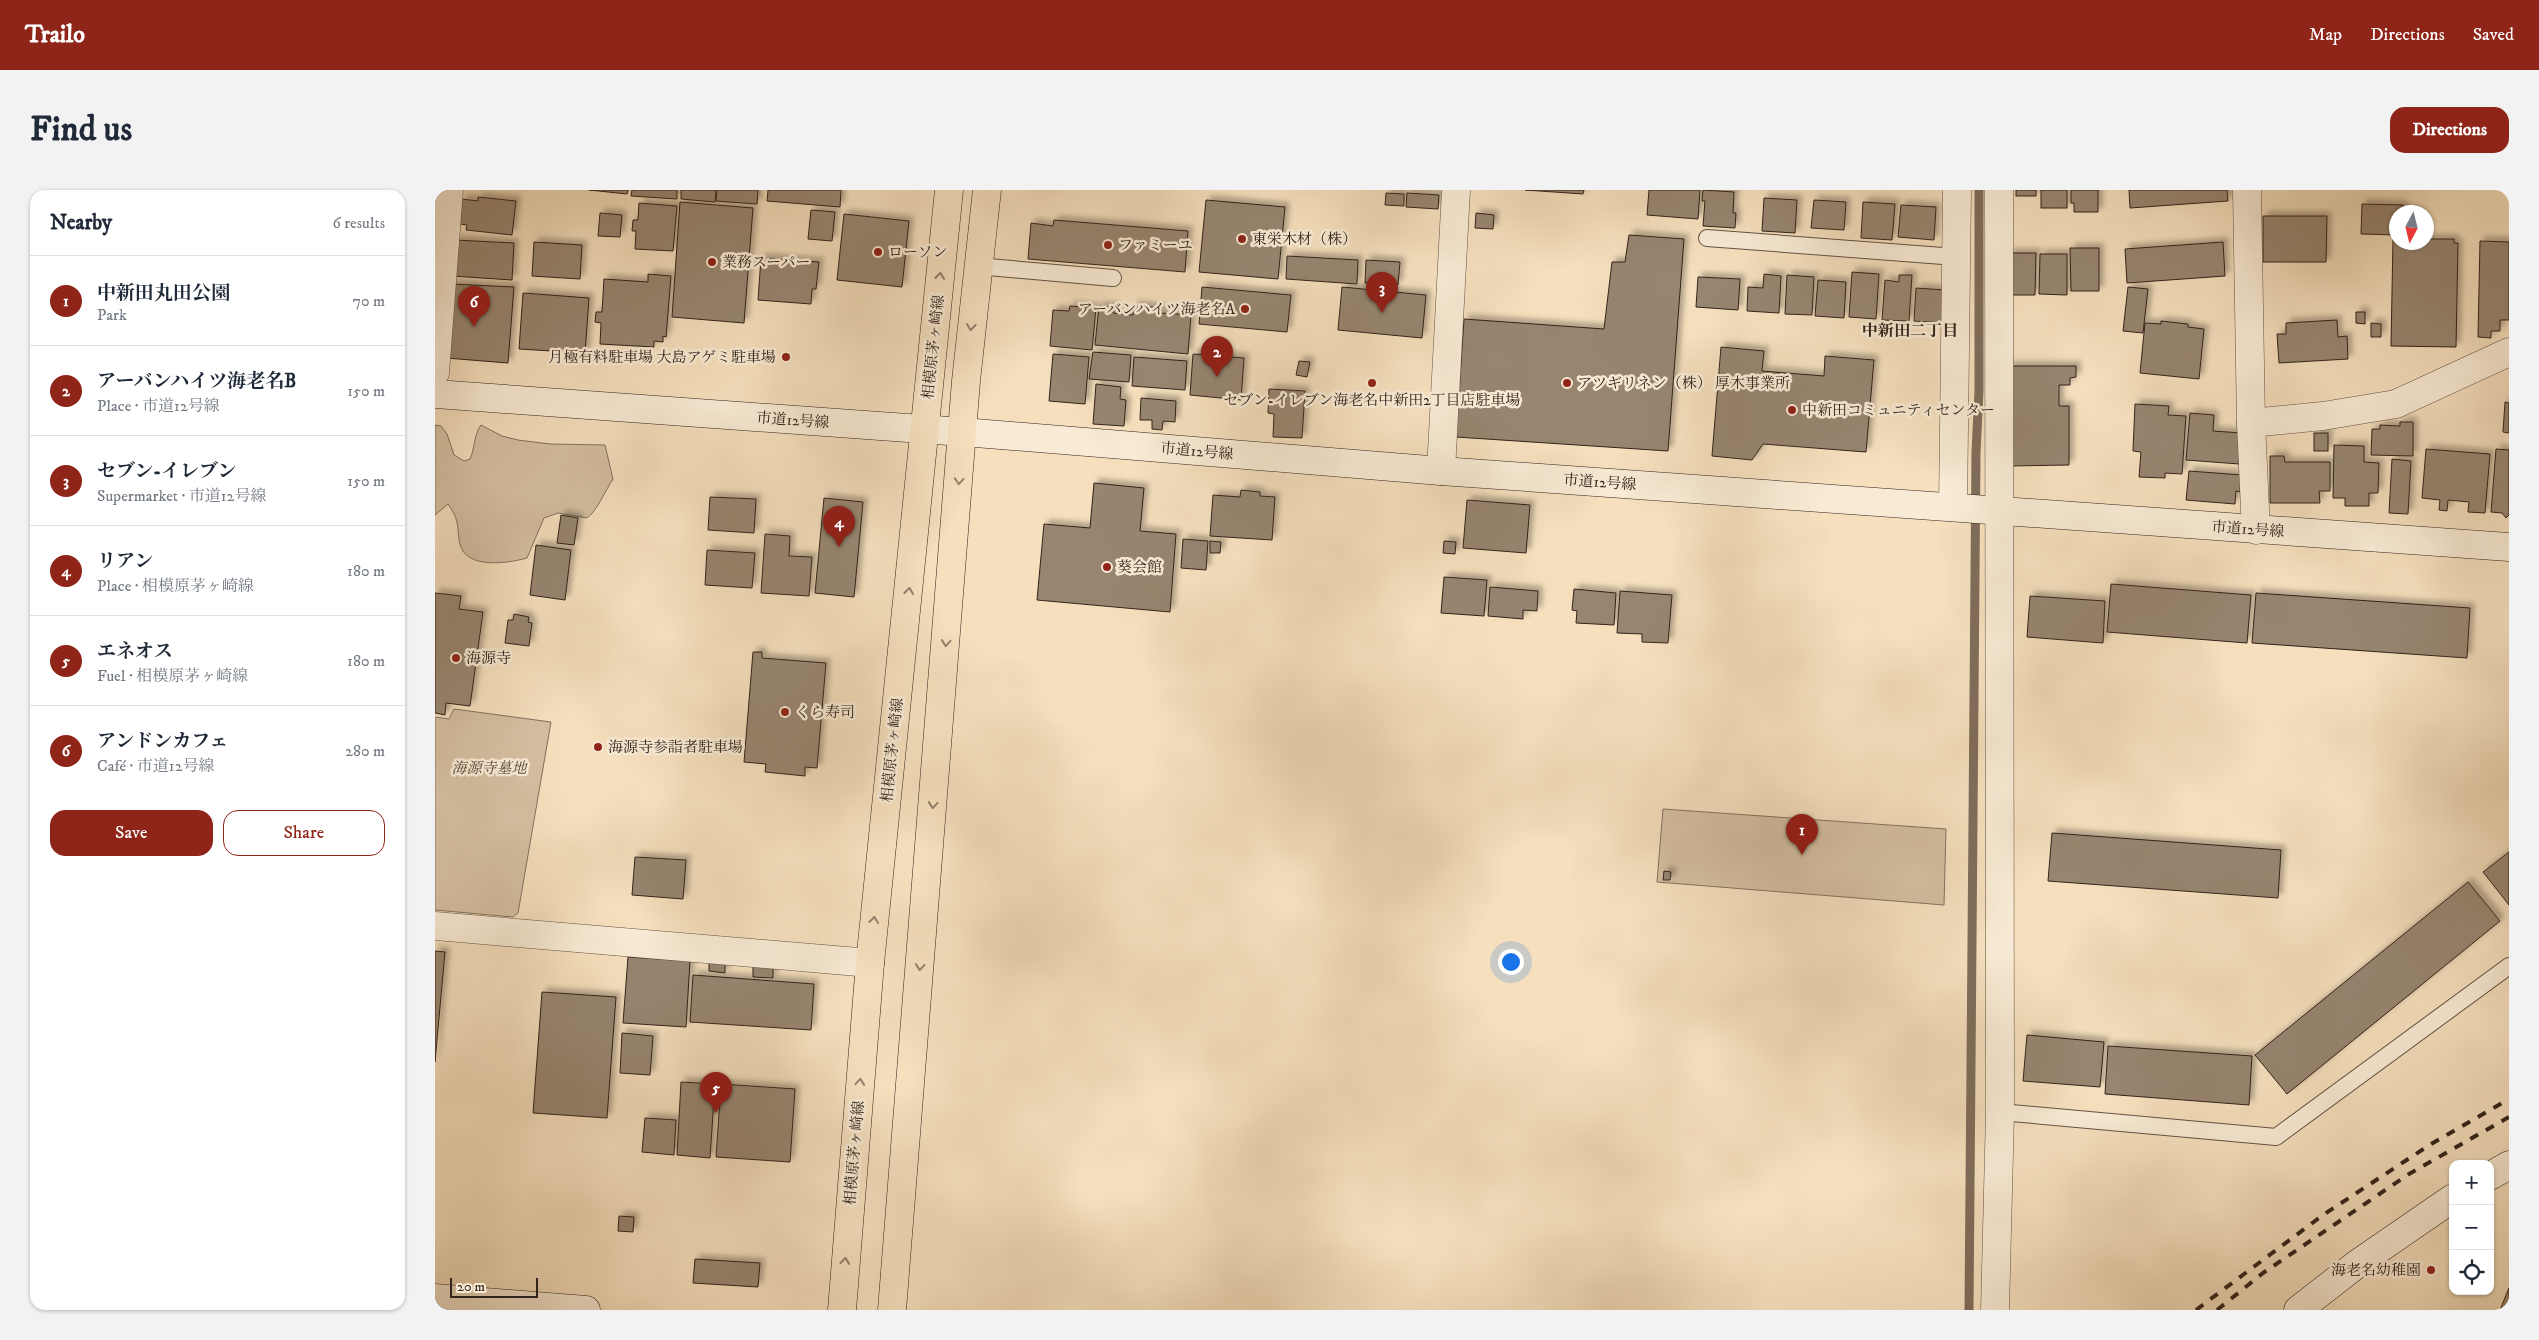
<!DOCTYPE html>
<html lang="en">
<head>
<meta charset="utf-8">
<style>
	:root { --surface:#fff; --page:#f2f2f3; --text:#1f2937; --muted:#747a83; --line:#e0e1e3; --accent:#8f2418 }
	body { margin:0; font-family:"IM FELL DW Pica","Noto Serif JP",serif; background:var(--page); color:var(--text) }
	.controls { position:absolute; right:15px; bottom:15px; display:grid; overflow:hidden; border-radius:10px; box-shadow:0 1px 4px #0004 }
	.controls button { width:45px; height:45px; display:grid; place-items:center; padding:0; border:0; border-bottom:1px solid var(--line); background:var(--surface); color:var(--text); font:25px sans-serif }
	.compass { position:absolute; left:1954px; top:15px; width:45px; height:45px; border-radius:50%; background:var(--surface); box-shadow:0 1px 4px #0004; rotate:187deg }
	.scale { position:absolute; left:15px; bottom:12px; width:88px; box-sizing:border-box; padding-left:5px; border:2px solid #32231b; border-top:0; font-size:14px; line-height:18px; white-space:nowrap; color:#32231b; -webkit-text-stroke:4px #f8ead4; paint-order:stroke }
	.you { position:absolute; left:1075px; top:771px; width:18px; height:18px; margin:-12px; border:4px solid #fff; border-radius:50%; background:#1a73e8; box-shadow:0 0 0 8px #1a73e833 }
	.badge { display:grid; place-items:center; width:32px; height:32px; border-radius:50%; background:var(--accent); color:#fff; font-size:16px; font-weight:700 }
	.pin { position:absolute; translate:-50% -41px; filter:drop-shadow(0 1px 2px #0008) }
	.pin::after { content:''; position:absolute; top:26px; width:18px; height:15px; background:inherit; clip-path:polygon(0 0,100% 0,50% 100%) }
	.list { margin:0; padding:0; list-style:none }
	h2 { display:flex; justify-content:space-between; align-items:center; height:65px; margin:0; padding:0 20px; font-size:21px }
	h2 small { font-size:16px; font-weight:400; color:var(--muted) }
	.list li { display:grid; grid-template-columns:32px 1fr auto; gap:15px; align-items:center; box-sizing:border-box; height:90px; padding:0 20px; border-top:1px solid var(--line) }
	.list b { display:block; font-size:19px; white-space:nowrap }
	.list p { margin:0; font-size:16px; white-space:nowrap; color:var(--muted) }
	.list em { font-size:16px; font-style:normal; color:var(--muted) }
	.actions { display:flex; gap:10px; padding:15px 20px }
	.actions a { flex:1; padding:11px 0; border:1px solid var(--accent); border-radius:15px; text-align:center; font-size:18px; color:var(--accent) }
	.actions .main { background:var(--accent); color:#fff }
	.icon { flex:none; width:28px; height:28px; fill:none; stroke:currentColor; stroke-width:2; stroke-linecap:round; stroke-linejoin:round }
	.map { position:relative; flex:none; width:2074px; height:1120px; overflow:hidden; border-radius:15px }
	header { display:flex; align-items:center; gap:30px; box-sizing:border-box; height:70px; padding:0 25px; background:var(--accent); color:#fff }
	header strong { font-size:24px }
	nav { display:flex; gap:28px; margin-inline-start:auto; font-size:18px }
	.intro { display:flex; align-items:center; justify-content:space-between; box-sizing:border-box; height:120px; padding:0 30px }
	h1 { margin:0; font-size:35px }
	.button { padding:12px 22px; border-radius:15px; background:var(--accent); color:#fff; font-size:18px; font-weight:700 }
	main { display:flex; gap:30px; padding:0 30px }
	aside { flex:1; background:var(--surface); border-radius:15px; box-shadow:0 1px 4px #0004 }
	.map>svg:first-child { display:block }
	.green { fill:#d4bfa1; stroke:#83715e }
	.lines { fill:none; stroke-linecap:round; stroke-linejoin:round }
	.stream { stroke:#7f6d5b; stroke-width:9 }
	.building { fill:#97856f; stroke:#32231b; filter:url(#shadow) }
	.lane-casing { stroke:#635244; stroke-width:18 }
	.street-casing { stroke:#635244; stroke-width:29 }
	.secondary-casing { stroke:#32231b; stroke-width:29 }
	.primary-casing { stroke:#32231b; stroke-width:29 }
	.lane { stroke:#f8ead4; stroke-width:16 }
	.street { stroke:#f8ead4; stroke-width:28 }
	.secondary { stroke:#f8ead4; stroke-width:28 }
	.primary { stroke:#f5dfbd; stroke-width:28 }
	.rail { stroke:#32231b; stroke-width:4; stroke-dasharray:9 9; stroke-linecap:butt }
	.oneway { stroke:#94816c }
	.poi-dot { fill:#8f2418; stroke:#f8ead4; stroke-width:2 }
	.labels { text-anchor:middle; stroke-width:5; stroke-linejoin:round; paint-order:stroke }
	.poi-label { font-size:15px; fill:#32231b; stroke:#f8ead4; text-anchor:start }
	.street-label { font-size:15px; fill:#32231b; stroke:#f8ead4 }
	.park-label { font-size:15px; font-style:italic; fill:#5a4a3c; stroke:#f8ead4 }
	.neighbourhood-label { font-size:16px; font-weight:bold; fill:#32231b; stroke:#f8ead4 }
</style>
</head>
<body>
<header>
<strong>Trailo</strong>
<nav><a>Map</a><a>Directions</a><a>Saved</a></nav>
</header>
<div class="intro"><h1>Find us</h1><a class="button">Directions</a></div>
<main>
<aside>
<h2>Nearby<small>6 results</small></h2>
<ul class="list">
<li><span class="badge">1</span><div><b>中新田丸田公園</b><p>Park</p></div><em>70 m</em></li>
<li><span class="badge">2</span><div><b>アーバンハイツ海老名B</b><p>Place · 市道12号線</p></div><em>150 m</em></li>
<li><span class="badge">3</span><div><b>セブン-イレブン</b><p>Supermarket · 市道12号線</p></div><em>150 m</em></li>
<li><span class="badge">4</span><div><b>リアン</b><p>Place · 相模原茅ヶ崎線</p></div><em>180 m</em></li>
<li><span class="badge">5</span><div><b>エネオス</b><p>Fuel · 相模原茅ヶ崎線</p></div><em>180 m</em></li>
<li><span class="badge">6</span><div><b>アンドンカフェ</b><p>Café · 市道12号線</p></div><em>280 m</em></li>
</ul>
<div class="actions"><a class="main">Save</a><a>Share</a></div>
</aside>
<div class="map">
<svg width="2074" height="1120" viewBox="0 0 2074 1120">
	<defs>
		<filter id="shadow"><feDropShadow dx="4.5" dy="-4.5" stdDeviation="2.5" flood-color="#0004"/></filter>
	</defs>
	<rect width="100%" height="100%" fill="#f5dfbd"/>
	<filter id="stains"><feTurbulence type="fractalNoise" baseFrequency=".004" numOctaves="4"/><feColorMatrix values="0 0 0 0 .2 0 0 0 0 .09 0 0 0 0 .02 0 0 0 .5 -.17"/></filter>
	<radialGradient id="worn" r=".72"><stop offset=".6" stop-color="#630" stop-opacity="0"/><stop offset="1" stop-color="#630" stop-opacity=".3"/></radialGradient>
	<g class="green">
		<path d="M0,235L6,236L12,244L19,265L29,271L35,269C40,258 39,244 46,235L67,246L83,250L115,254L170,255L178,289C170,301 162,321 152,328L123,323L109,328L92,368C74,373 31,380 25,354C21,335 26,333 13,314L0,325Z"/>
		<path d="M19,519L116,532L83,723L78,727L0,720V527L14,529Z"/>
		<path d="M1228,619L1511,639L1509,715L1222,692Z"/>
	</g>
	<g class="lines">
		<path class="stream" d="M1534,1120L1541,262L1544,201V0"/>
	</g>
	<g class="building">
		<path d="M154,0H193L192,4Z"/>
		<path d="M197,0H242V9L196,6Z"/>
		<path d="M246,0H281L280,12L246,9Z"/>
		<path d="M282,0H323L322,14L281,11Z"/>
		<path d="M333,0H406L405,17L332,11Z"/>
		<path d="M1090,0H1149L1148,4Z"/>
		<path d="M1214,0H1265L1263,29L1212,25Z"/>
		<path d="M1268,0L1299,2L1298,23H1301L1300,38L1268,36L1270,11H1267Z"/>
		<rect x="1581" y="0" width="20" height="6"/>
		<rect x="1606" y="0" width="26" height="18"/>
		<path d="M1636,0H1663V22H1639V13H1636Z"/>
		<path d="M1694,0H1792L1793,11L1695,18Z"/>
		<path d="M951,3L969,4V16L950,15Z"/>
		<path d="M972,3L1004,5L1003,19L971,17Z"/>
		<path d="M43,7L81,11L77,45L31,40L32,35L25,34L27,9L43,11Z"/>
		<path d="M1329,8L1362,10L1360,43L1327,41Z"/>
		<path d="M771,10L850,17L843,89L764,82Z"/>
		<path d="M1379,10L1411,12L1409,40L1376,38Z"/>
		<path d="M245,12L318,18L309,133L237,127Z"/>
		<path d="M1428,12L1460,14L1457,50L1426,48Z"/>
		<path d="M204,13L242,16L238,61L200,59L201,41H197L198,30H203Z"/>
		<path d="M1927,14L1968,15L1967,22H1962V45L1926,44Z"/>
		<path d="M1466,15L1501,17L1499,50L1463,47Z"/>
		<path d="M376,20L400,22L397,51L373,49Z"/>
		<path d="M165,23L187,25L185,47L163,46Z"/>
		<path d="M1041,23L1059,25L1058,39L1040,38Z"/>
		<path d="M409,24L474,31L467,97L402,90Z"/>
		<path d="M1828,26H1892L1891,72H1828Z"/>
		<path d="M619,30L753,41L750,82L593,69L596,33L618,36Z"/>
		<path d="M1194,45L1249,49L1233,261L1021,247L1029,129L1169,139L1177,72H1190Z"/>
		<path d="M1958,49H1962V52H1992V49H2019V53H2023L2021,157L1956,156Z"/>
		<path d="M20,50L79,53L77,90L17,86Z"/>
		<path d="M2045,51L2074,52V130H2065V141H2056V148L2043,147Z"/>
		<path d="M99,52L147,55L145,89L97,86Z"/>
		<path d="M1788,52L1790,86L1692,93L1690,59Z"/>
		<path d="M1635,58H1664V101H1636Z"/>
		<path d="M1574,63H1601L1600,105H1573Z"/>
		<path d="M1605,64H1632V105L1604,104Z"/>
		<path d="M852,66L923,70L922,94L851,89Z"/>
		<path d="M326,68L384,72L381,99H377L376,114L323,110Z"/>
		<path d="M931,70L965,72L963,95L930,93Z"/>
		<path d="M1417,82L1444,84L1441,129L1414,127Z"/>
		<path d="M213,84L236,86L231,147L228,146V152L219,151V157L165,154L166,133L160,132L161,122H167L169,89L213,92Z"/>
		<path d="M1329,84L1346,86L1344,123L1312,121L1313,97L1328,98Z"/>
		<path d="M1352,85L1379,87L1377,125L1350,124Z"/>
		<path d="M1464,85H1477L1474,131L1447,130L1450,90L1464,92Z"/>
		<path d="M1263,87L1305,89L1303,120L1261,117Z"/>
		<path d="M1383,90L1411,92L1409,128L1380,126Z"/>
		<path d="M16,94L79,97L73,173L11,168Z"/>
		<path d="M767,97L856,105L852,142L764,134Z"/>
		<path d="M907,97L991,105L987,148L903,140Z"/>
		<path d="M1693,97L1713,99L1708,143L1688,141Z"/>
		<path d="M1481,98L1510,100L1508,133L1479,131Z"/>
		<path d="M88,103L154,108L150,163L84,159Z"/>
		<path d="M699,115L726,118V123L756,125L753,164L660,155L664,116L679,117L678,123L698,125Z"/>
		<path d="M635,116L661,118L657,160L615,156L618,120L634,121Z"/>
		<path d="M1921,122H1930V134L1921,133Z"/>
		<path d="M1902,130L1903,147L1912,146L1913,169L1844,173L1842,144H1851V133Z"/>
		<path d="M1726,131L1753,134V137L1769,139L1764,189L1705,183L1710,133L1726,134Z"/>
		<path d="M1936,133L1946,134V147H1936Z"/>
		<path d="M1286,157L1329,161L1327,181L1389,186L1390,166L1439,170L1431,262L1328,254L1317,270L1277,266Z"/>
		<path d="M658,162L696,165L694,192L654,189Z"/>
		<path d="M618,164L654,167L650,214L614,211Z"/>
		<path d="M758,164L809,168L806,210L755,205Z"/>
		<path d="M699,167L752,171L750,200L697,196Z"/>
		<path d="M864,171L875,172L872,187L861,185Z"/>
		<path d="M1573,176H1641V187L1635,188V195H1624V216H1634V275L1573,276Z"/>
		<path d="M661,194L686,197L685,209L691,210L689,236L658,234Z"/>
		<path d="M834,199L870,201L867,248L838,247L839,224L833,223Z"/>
		<path d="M706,208L741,211L740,232L728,231L727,240L717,239V230H705Z"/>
		<path d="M2070,212L2074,213V243L2068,242Z"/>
		<path d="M1700,214L1734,216L1733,225L1751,226L1747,284L1730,283V288L1704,287L1706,262L1698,261Z"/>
		<path d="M1755,223L1779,225L1778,241L1807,243L1804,274L1751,270Z"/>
		<path d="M1965,232H1978V266L1936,265L1937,239H1945V235L1965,236Z"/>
		<rect x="1879" y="243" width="14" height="18"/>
		<path d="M1899,255L1929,256V272L1944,273L1943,303H1934V316H1910V308H1898Z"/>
		<path d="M1991,259L2055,264L2050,323L2033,322L2034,312L2013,310L2012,321L2004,320L2005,310L1987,308Z"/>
		<path d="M2061,259L2074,260V325L2071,328L2067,323L2056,322Z"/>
		<path d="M1835,266H1849L1850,272H1895V301H1884L1885,313H1835Z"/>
		<path d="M1957,269L1976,271L1973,324L1954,323Z"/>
		<path d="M1754,281L1807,285L1805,302L1801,301L1800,314L1751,310Z"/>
		<path d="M659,293L709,298L705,341L741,344L735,422L602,410L609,334L655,338Z"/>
		<path d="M806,300L825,302V306L840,307L837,350L775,346L778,305L805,307Z"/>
		<path d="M275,307L321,309L319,343L273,340Z"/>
		<path d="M389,308L428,312L419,407L380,403Z"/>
		<path d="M1032,310L1095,315L1091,363L1028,358Z"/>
		<path d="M126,325L143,328L139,355L122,353Z"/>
		<path d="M330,344L355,346L354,366L377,367L374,406L326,403Z"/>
		<path d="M748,349L773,351L771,380L746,378Z"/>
		<path d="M775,351L786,352L785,363H775Z"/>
		<path d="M1009,351L1021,352L1020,364L1008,363Z"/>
		<path d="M101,355L136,360L130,410L95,405Z"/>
		<path d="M272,360L320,363L317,398L270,395Z"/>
		<path d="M1009,387L1052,390L1049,426L1006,423Z"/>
		<path d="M1676,394L1816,405L1812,453L1672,442Z"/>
		<path d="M1055,397L1103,401L1102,421L1088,420V429L1053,426Z"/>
		<path d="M1139,399L1181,403L1179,435L1141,433L1142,421L1137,420Z"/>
		<path d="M1185,401L1237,405L1233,453L1207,452V444L1182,443Z"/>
		<path d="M0,403L26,406L24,419L48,422L35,516L11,513L10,525L0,523Z"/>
		<path d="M1821,403L2035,418L2032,468L1817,453Z"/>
		<path d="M1595,406L1670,411L1668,453L1592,447Z"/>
		<path d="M79,424L94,427L93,432L97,433L94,456L70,453L73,430H78Z"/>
		<path d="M318,462H327V468L391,473L382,578L370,577V586L330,582L331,574L309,572Z"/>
		<path d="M1617,643L1846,660L1843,708L1613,691Z"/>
		<path d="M2074,662V715L2048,682Z"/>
		<path d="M200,667L251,670L248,709L197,705Z"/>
		<path d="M1229,681L1236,682L1235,690H1228Z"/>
		<path d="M2033,692L2065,731L1852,904L1820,865Z"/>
		<path d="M0,761L10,762L0,872Z"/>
		<path d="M193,767L255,771L251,837L188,833Z"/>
		<path d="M274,772L290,773V783L274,781Z"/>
		<path d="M318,773L338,774V788L318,787Z"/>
		<path d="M258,785L379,794L376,840L255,832Z"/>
		<path d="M107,802L181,807L172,928L98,923Z"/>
		<path d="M187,843L218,846L215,885L185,883Z"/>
		<path d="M1592,845L1669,852L1665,897L1588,891Z"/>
		<path d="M1673,856L1817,866L1814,915L1670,904Z"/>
		<path d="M246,892L280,894L275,968L242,965Z"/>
		<path d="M286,894L360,899L355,972L281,967Z"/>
		<path d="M210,928L241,930L239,965L207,962Z"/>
		<path d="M184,1026L199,1027L198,1042L183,1041Z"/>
		<path d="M260,1069L325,1073L323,1097L258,1093Z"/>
		<path d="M2074,1098V1120H2065Z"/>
	</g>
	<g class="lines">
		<defs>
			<g id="lane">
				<path d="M1272,48L1521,67"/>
				<path d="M542,76L678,88"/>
				<path d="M1565,922L1841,947L2074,776"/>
			</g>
			<g id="street">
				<path d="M1812,0L1816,233L1821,340"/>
				<path d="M0,183L14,0"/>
				<path d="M1816,233L1888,226L1961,214L2074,162"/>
				<path d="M1006,281L1021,0"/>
				<path d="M1518,317L1522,0"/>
				<path d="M0,736L435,773"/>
				<path d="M1560,1120L1565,922L1564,0"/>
			</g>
			<g id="secondary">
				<path d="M0,204L528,242L1006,281L2074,357"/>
				<path d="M2055,986L2074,975"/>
				<path d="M0,1108L151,1120"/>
				<path d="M1863,1120L1922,1074L2018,1008"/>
			</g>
			<g id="primary">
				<path d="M407,1120L435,773L514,0"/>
				<path d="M457,1120L531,191L552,0"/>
			</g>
		</defs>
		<use href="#lane" class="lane-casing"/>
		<use href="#street" class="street-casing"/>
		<use href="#secondary" class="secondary-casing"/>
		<use href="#primary" class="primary-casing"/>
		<use href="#lane" class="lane"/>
		<use href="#street" class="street"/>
		<use href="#secondary" class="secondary"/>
		<use href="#primary" class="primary"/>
		<g class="rail">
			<path d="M1761,1120L1888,1025L1996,954L2074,909"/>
			<path d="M1782,1120L1828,1083L1974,984L2074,927"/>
		</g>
	</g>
	<defs><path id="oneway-chevron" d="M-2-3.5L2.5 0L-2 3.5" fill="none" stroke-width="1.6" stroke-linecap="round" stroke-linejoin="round" transform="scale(1.25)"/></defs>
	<g class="oneway">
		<use href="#oneway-chevron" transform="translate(505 86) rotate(-84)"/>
		<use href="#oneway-chevron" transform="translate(536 137) rotate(96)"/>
		<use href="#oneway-chevron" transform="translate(524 291) rotate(94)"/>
		<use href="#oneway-chevron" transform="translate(474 401) rotate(-84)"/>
		<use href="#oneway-chevron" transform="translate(511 453) rotate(95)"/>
		<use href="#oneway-chevron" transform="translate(498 615) rotate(95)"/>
		<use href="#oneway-chevron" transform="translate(439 730) rotate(-84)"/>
		<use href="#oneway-chevron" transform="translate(485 777) rotate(95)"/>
		<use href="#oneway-chevron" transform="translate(425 892) rotate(-85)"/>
		<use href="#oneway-chevron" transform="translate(410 1071) rotate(-85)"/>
	</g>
	<g class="poi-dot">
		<circle cx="807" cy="49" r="5"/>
		<circle cx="673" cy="55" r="5"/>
		<circle cx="443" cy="62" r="5"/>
		<circle cx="277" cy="72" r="5"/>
		<circle cx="810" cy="119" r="5"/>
		<circle cx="351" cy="167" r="5"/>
		<circle cx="937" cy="193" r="5"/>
		<circle cx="1132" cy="193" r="5"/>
		<circle cx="1357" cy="220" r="5"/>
		<circle cx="672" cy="377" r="5"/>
		<circle cx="21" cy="468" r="5"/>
		<circle cx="350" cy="522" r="5"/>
		<circle cx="163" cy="557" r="5"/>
		<circle cx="1996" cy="1080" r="5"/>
	</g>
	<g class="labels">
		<g class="poi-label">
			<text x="817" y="54">東栄木材（株）</text>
			<text x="683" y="60">ファミーユ</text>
			<text x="453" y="67">ローソン</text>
			<text x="287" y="77">業務スーパー</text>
			<text x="800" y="124" text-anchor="end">アーバンハイツ海老名A</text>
			<text x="341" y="172" text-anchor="end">月極有料駐車場 大島アゲミ駐車場</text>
			<text x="1142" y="198">アツギリネン（株） 厚木事業所</text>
			<text x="937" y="215" text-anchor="middle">セブン-イレブン海老名中新田2丁目店駐車場</text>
			<text x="1367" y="225">中新田コミュニティセンター</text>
			<text x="682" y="382">葵会館</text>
			<text x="31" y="473">海源寺</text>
			<text x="360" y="527">くら寿司</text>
			<text x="173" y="562">海源寺参詣者駐車場</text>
			<text x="1986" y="1085" text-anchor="end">海老名幼稚園</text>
		</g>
		<g class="street-label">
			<text transform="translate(498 157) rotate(-84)" y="5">相模原茅ヶ崎線</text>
			<text transform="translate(358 230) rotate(4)" y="5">市道12号線</text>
			<text transform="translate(762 261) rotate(5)" y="5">市道12号線</text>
			<text transform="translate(1165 292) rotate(4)" y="5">市道12号線</text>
			<text transform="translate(1813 339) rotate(4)" y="5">市道12号線</text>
			<text transform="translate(457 560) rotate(-84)" y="5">相模原茅ヶ崎線</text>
			<text transform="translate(419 963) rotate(-85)" y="5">相模原茅ヶ崎線</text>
		</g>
		<g class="park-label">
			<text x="54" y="583">海源寺墓地</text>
		</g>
		<g class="neighbourhood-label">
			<text x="1475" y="146">中新田二丁目</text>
		</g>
	</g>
	<rect width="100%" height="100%" filter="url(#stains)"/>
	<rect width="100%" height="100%" fill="url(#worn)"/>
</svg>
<div class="controls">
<button>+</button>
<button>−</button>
<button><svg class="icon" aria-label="locate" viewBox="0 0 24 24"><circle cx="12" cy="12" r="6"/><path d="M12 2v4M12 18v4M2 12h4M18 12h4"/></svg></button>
</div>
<svg class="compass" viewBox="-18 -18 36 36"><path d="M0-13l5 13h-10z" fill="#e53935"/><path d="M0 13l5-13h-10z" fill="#747a83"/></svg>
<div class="scale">20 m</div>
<div class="you"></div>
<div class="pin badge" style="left:1367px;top:665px">1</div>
<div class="pin badge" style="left:782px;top:187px">2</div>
<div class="pin badge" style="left:947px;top:123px">3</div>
<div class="pin badge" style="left:404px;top:357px">4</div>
<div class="pin badge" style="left:281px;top:923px">5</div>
<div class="pin badge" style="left:39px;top:137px">6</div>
</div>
</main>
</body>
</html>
